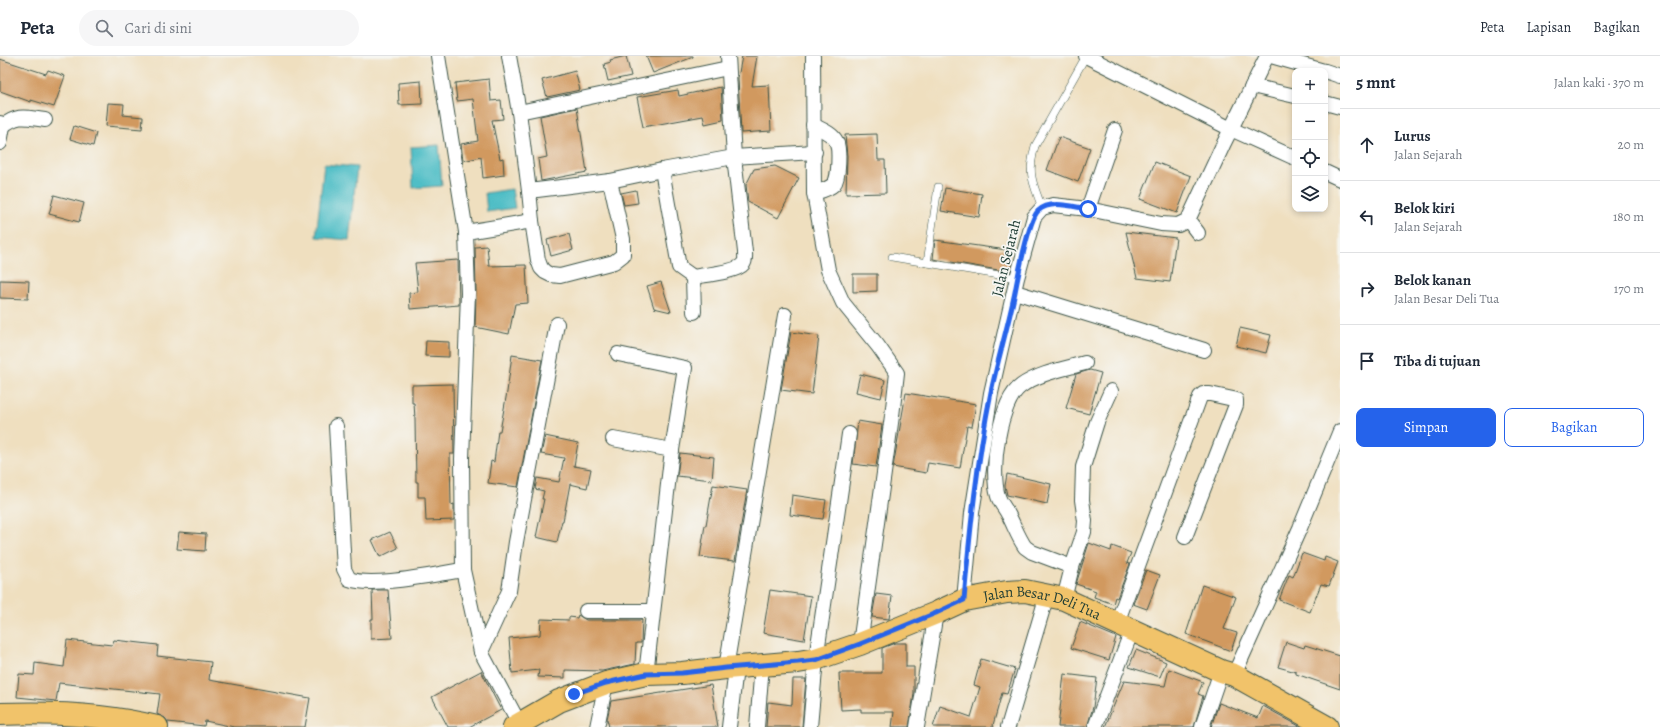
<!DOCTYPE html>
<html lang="id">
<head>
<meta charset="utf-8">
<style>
	:root { --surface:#fff; --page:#f6f6f7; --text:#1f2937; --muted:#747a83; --line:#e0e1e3; --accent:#2563eb }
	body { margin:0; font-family:Alegreya,serif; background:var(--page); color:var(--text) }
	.controls { position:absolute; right:12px; top:12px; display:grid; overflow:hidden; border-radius:8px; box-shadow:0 2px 6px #0003 }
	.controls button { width:36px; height:36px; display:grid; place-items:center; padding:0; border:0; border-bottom:1px solid var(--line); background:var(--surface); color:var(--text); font:20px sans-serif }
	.stop { position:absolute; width:12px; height:12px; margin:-9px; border:3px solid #2563eb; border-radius:50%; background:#fff }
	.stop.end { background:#2563eb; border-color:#fff; box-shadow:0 1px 4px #0008 }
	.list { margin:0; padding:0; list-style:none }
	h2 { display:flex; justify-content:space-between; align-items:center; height:52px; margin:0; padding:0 16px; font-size:17px }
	h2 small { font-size:13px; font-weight:400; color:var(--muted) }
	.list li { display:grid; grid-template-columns:26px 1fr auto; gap:12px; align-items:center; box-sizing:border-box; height:72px; padding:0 16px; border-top:1px solid var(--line) }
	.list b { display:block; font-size:15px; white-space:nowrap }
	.list p { margin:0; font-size:13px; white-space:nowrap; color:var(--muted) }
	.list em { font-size:13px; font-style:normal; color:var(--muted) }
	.actions { display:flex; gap:8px; padding:12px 16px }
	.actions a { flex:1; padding:9px 0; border:1px solid var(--accent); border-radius:8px; text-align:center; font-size:14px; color:var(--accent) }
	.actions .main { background:var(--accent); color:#fff }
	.icon { flex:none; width:22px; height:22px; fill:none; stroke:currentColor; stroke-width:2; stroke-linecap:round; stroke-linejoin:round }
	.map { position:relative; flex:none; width:1340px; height:671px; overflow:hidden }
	header { display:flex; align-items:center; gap:24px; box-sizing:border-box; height:56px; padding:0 20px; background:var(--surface); border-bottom:1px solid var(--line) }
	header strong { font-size:19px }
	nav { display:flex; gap:22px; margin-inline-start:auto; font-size:14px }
	.search { width:280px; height:36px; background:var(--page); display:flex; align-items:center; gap:10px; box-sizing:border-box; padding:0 14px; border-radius:22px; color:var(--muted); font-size:15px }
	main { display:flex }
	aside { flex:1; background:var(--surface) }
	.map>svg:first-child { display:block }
	.water { fill:#50bec6; stroke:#387e7d }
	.building { fill:#d1995f }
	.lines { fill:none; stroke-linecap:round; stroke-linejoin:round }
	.lane-casing { stroke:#3e5549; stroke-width:8 }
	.street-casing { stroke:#3e5549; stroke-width:16 }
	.primary-casing { stroke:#3e5549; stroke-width:24 }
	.lane { stroke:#fff; stroke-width:7 }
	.street { stroke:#fff; stroke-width:14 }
	.primary { stroke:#f1c36a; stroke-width:22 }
	.route { stroke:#2563eb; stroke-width:5 }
	.labels { text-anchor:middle; stroke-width:3.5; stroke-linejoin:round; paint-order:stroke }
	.street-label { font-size:15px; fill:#1f3d34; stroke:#f6f6f2 }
</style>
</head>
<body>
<header>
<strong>Peta</strong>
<div class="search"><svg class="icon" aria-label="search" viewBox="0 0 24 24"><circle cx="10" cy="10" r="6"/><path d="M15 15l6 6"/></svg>Cari di sini</div>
<nav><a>Peta</a><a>Lapisan</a><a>Bagikan</a></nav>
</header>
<main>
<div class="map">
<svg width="1340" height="671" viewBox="0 0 1340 671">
	<rect width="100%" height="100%" fill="#f6f6f2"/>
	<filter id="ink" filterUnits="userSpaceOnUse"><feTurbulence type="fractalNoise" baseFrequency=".025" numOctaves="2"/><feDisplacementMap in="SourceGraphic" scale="8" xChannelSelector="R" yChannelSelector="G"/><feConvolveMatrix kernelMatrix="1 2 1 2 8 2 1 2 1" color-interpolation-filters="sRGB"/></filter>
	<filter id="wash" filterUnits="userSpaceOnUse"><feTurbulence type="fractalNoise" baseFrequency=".012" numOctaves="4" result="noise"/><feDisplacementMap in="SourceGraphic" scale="16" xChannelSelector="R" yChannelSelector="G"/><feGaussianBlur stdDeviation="0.9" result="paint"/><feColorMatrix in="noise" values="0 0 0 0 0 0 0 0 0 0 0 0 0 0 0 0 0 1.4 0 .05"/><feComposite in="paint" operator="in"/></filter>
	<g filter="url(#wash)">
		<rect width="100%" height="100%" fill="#efdfbf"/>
		<g class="water">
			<path d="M439,89L442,130L413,132L411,91Z"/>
			<path d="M324,108L357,111L349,184L316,181Z"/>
			<path d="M512,133L515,152L487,156L485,137Z"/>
		</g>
		<g id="blocks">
			<g class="building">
				<path d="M626,0L631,20L608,25L604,8L611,6L610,4Z"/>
				<path d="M646,0H693V1L653,17Z"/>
				<path d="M742,0H757L752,30L769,29L771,75L741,77L738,22Z"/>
				<path d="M0,3L46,18L48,14L65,20L54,51L31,44V46L0,35Z"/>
				<path d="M575,15L580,34L547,41L542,24Z"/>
				<path d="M489,23L491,45L501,44L503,63L492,64L500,103L503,102L504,119L483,122L481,101L463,105L461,88L478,85L473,43L457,45L455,27Z"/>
				<path d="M421,25L422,48L399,49L398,27Z"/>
				<path d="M721,31L723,64L705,68L703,60L643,71L637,41L678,34L679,40Z"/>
				<path d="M108,47L124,48L123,59L143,61L142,73L106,70Z"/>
				<path d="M577,52L587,116L541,125L538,103L547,101L540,60Z"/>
				<path d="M74,70L96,77L93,90L70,83Z"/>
				<path d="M877,78L878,104H885L886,137L846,138L847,100L845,79Z"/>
				<path d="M1059,81L1090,92L1078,126L1047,114Z"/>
				<path d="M1155,106L1191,120L1177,157L1140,143Z"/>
				<path d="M775,110L799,122L778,162L748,146L746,129L754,113Z"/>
				<path d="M945,132L982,138L979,161L941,155Z"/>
				<path d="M636,134L638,147L624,149L621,137Z"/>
				<path d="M54,139L84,147L79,166L49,158Z"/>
				<path d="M1126,176L1176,182L1170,226L1137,222Z"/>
				<path d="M569,178L573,194L551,200L547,184Z"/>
				<path d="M935,184L1007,194L1005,205L1013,206L1010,216L933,203Z"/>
				<path d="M487,190L489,210L526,209L528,247L515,248L509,278L475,271L476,237L475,191Z"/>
				<path d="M458,204L459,249L410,253L409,237L418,236L415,207Z"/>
				<path d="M853,218H877V235L853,236Z"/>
				<path d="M0,224L29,225L28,243L0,242Z"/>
				<path d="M661,226L671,256L654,252L647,230Z"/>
				<path d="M1240,272L1271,279L1266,297L1236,290Z"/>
				<path d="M791,276L819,280L812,338L781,334Z"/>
				<path d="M426,285L449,286V301L425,300Z"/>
				<path d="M512,299L542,304L518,431L488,427L491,405L494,406L498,375H500L507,336Z"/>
				<path d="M1090,314L1101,317L1089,358L1066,352L1076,318Z"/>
				<path d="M860,318L885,324L881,342L856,336Z"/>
				<path d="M453,328L454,398H450L451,449L454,448V464L426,465L425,441H418V426H416L415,363L414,347H412V329Z"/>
				<path d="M906,337L976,348L972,371L967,370L960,412L928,407L926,417L893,411Z"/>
				<path d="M858,365L882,369L876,411L853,408Z"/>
				<path d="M545,380L578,387L574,410L591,413L587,432L570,428L563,465H562L557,486L536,481L544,443H542L544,435L535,433L537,422L559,426L564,402L541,398Z"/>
				<path d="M680,397L714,401L712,424L677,420Z"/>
				<path d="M1007,418L1051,428L1047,448L1007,439L1005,430Z"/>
				<path d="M713,429L747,434L735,505L700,501L705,469H706Z"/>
				<path d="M792,439L826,444L823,463L790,459Z"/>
				<path d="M179,476L206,478L205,495L177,493Z"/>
				<path d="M390,476L398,492L380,501L372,484Z"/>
				<path d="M1089,487L1111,495L1112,490L1131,497L1127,507L1130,508L1117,542L1115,541L1113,548L1094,541L1096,535L1076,528Z"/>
				<path d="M1302,497L1324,505L1325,501L1338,506L1329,530L1321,528L1310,556L1279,544L1289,519L1293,521Z"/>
				<path d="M1146,514L1160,519L1147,553L1133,548Z"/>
				<path d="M1202,529L1236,541L1224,573L1237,577L1231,595L1186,578Z"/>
				<path d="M372,534H388L392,582L371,583V563H373Z"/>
				<path d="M770,534L811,540L804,584L763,577Z"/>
				<path d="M876,538L892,540L889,563L872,561Z"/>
				<path d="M578,559L586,564H642L641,587H636L635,608L602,615L565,614V622L538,621L539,614L512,617L509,582L540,579L541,563L569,564V561L577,562Z"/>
				<path d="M1080,566L1116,581L1109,604L1071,592Z"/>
				<path d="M67,584L112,589L114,584L158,589L157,600L211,606L209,624L310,642L305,671H234L205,665L204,670L168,666L165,662L157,658L160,638L59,627L56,645L17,641L19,618L34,619L35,607L64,611Z"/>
				<path d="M1286,586L1304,592L1305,589L1340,600V633L1296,618V616L1278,611Z"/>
				<path d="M895,587H906V611H914V638L909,671H892L894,656H861V653L841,654L839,617H882V592Z"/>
				<path d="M1136,594L1166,606L1160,621L1129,611Z"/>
				<path d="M981,603L1015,613L1007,638L1002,637L993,669L994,671H933L940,650L971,661L980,631L974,629Z"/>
				<path d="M1169,613L1203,626L1198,638L1203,640L1194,671H1105L1124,625L1165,630Z"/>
				<path d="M481,615L501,654L469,671H448L432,641Z"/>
				<path d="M1064,618L1097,622L1093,651L1087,671H1058Z"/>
				<path d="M793,623H806L802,671H766L768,646L792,649Z"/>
				<path d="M711,629L718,671H609L607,663L611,645Z"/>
				<path d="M1219,647L1258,662L1263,650L1301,671H1211Z"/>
			</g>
		</g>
	</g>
	<g filter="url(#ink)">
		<use href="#blocks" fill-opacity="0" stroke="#3e5549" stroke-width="1"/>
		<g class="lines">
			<defs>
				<g id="lane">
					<path d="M1042,152C1033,126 1027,119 1035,90L1086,0"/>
					<path d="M892,201L1017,222"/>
					<path d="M927,207L938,131"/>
				</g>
				<g id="street">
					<path d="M438,0L466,176L468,237L462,403L463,514L481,596L519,667"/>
					<path d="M509,0L519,56L529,135L610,125L662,114L734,101L815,96"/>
					<path d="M813,0L814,137L828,214L843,247L878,290L897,317L892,360L860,588"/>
					<path d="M1086,0L1231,73L1295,102"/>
					<path d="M1271,0L1324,15"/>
					<path d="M1325,15L1340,20"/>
					<path d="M1252,30L1295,40"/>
					<path d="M1325,47L1340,51"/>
					<path d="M519,56L728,12"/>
					<path d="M0,67L3,70L0,87"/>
					<path d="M813,69C820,73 832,77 836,85C840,92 839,122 834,128C829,133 821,135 814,137"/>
					<path d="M3,70C19,57 27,62 45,64"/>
					<path d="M662,114L679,211L693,221C703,219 737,216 743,208C746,205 745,200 745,196L734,101L728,0"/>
					<path d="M1325,116L1340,123"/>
					<path d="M529,135L532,165L538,204L541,212L545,216L551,219L560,220L614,206L623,199V183L610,125"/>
					<path d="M1088,153L1115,74"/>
					<path d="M1188,164L1198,177"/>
					<path d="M466,176L532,165"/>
					<path d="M693,221L694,256"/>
					<path d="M1015,236L1204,294"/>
					<path d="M618,298L685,312L672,394L646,618"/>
					<path d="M336,370L344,513L349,523C373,532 435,518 463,514"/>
					<path d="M613,383L672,394"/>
					<path d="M1072,511L1032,496L1025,491C1018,481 1014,469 1008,458C1005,452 1000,447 998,440C990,415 999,345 1021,330C1039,317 1064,313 1085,307"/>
					<path d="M1064,543L1072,511L1084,476L1085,465L1082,444L1083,411L1097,366L1111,335"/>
					<path d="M964,544L972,457L991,337L1017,222L1034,161L1042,152L1053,149L1088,153L1161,168L1178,169L1188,164L1223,89L1267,0"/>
					<path d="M586,555H652"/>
					<path d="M1117,567L1200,341L1203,338H1210L1233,343L1236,344V349L1185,481"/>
					<path d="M481,596L509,535L516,486L557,268"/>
					<path d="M726,612L785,259"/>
					<path d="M1234,619L1300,472L1340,375"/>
					<path d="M597,671L606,627"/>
					<path d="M729,671L736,612"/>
					<path d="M757,671L762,609"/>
					<path d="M810,671L816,603L849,378"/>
					<path d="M917,671L936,557"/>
					<path d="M1008,671L1047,539"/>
					<path d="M1095,671L1132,574"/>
					<path d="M1202,671L1221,615"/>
				</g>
				<g id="primary">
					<path d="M0,658C52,656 106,658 157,671"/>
					<path id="s1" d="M514,671L559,645L606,627L646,618L682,617L726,612L798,606L816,603L860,588L936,557L964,544L1007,536L1025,535L1064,543L1221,615L1234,619L1327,671"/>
				</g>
			</defs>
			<use href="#lane" class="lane-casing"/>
			<use href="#street" class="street-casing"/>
			<use href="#primary" class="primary-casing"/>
			<use href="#lane" class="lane"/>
			<use href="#street" class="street"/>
			<use href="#primary" class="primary"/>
		</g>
	</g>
	<g class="lines" filter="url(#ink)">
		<path class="route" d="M574,638L606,627L646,618L682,617L726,612L798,606L816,604L860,588L936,557L964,544C970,474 977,405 991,336C998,303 1008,270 1015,236C1018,220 1029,164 1038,155C1051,143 1073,151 1088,153"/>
	</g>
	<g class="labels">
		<g class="street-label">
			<text transform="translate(1006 202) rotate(-76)" y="5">Jalan Sejarah</text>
			<text dy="5" stroke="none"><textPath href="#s1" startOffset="554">Jalan Besar Deli Tua</textPath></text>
		</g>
	</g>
</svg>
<div class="controls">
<button>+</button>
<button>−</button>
<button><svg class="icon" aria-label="locate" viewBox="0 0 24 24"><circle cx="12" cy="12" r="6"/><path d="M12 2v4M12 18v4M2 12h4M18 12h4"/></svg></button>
<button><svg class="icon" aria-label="layers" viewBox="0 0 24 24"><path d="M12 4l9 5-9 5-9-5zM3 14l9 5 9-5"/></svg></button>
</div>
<div class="stop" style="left:1088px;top:153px"></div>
<div class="stop end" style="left:574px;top:638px"></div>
</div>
<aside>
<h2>5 mnt<small>Jalan kaki · 370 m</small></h2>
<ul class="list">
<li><svg class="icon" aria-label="ahead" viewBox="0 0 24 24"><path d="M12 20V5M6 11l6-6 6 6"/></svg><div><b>Lurus</b><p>Jalan Sejarah</p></div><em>20 m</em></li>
<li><svg class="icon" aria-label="left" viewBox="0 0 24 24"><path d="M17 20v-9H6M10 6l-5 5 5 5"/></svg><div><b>Belok kiri</b><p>Jalan Sejarah</p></div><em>180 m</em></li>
<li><svg class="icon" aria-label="right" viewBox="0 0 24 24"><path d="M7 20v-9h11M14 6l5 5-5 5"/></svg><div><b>Belok kanan</b><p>Jalan Besar Deli Tua</p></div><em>170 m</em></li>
<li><svg class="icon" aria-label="arrive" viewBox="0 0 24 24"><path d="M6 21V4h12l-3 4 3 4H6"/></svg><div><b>Tiba di tujuan</b></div></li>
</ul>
<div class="actions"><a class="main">Simpan</a><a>Bagikan</a></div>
</aside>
</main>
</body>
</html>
